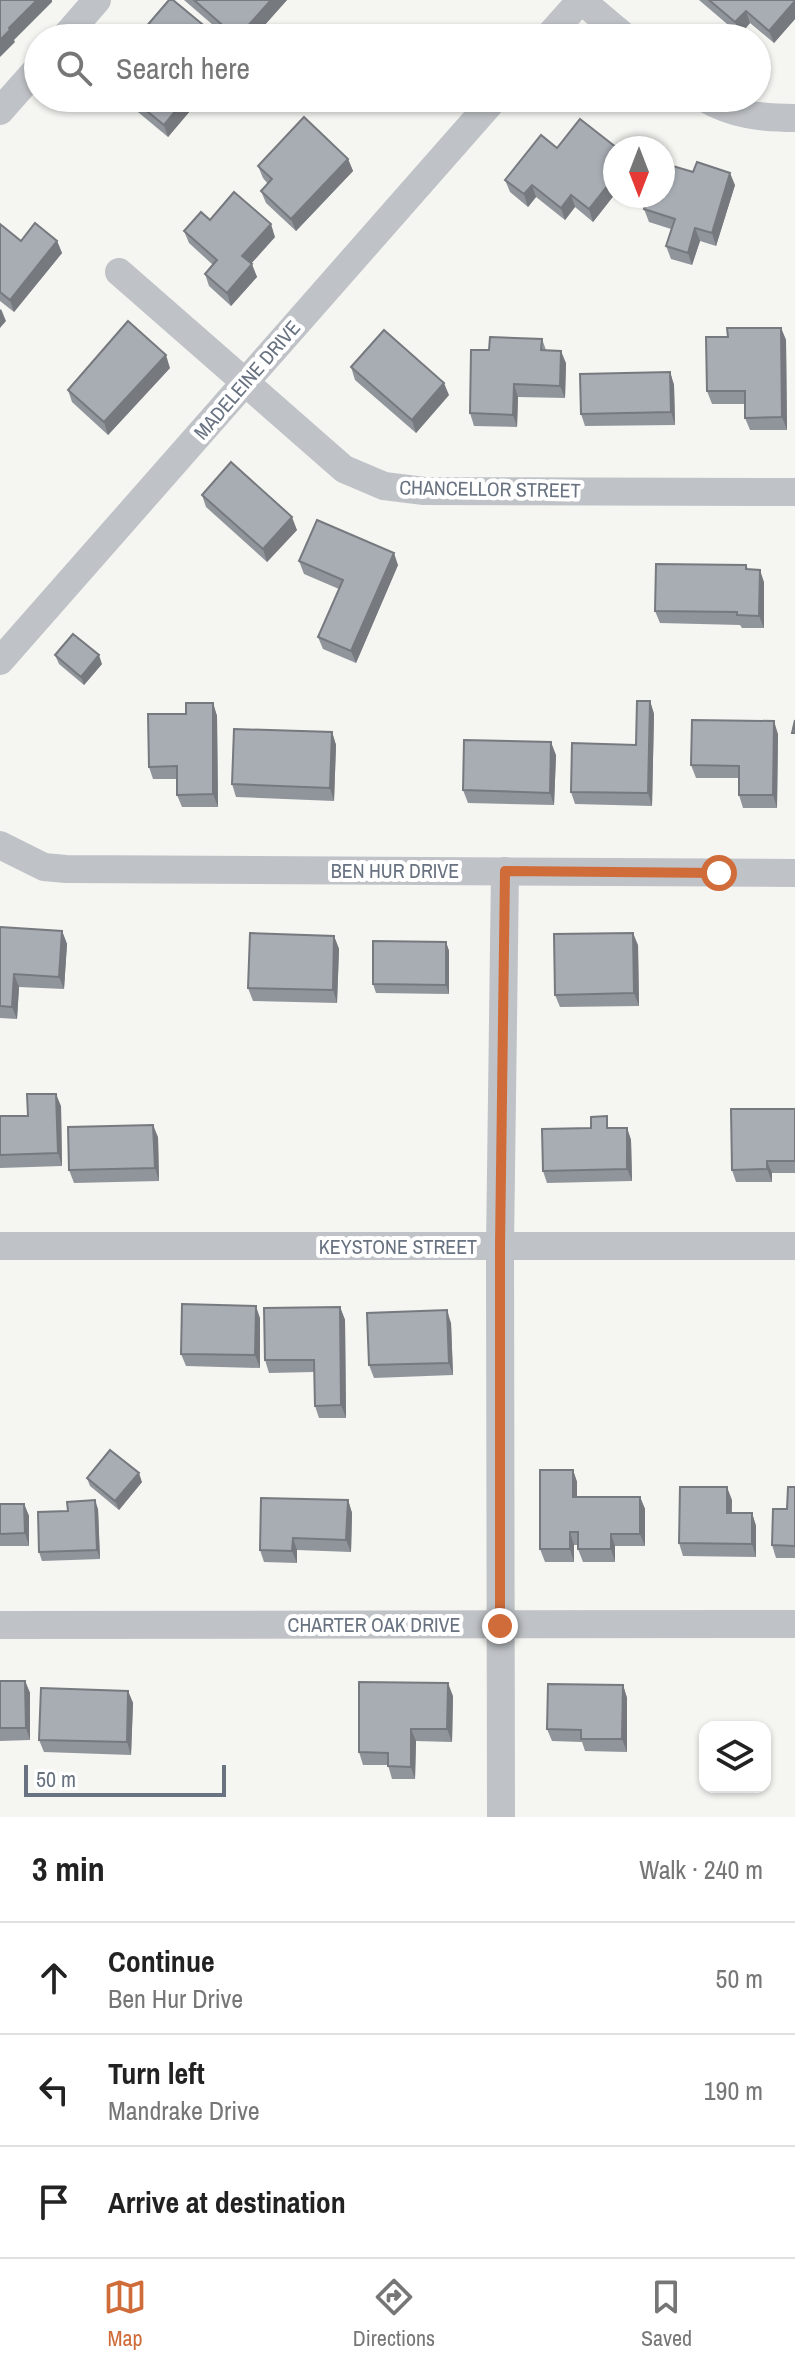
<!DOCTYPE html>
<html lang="en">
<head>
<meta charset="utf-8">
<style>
	:root { --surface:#fff; --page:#f6f6f6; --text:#222; --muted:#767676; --line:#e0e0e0; --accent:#cf6c39 }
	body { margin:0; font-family:"Archivo Narrow",sans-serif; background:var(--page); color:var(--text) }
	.controls { position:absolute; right:24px; bottom:24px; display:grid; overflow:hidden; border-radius:16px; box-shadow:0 2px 6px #0004 }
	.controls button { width:72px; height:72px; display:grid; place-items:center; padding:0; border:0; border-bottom:2px solid var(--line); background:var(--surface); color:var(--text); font:40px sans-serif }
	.compass { position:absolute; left:603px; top:136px; width:72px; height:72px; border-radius:50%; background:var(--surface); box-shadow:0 2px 6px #0004; rotate:180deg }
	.scale { position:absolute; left:24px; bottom:20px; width:202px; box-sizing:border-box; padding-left:8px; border:4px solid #687280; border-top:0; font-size:22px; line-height:28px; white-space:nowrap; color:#687280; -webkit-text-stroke:6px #fff; paint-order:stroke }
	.stop { position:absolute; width:24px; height:24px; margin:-18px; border:6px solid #cf6c39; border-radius:50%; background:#fff }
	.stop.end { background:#cf6c39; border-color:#fff; box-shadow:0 2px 8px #0008 }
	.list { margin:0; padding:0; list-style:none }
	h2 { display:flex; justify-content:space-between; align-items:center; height:104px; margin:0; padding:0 32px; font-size:34px }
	h2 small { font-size:26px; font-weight:400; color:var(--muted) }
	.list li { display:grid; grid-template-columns:52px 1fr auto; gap:24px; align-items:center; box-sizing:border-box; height:112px; padding:0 32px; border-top:2px solid var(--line) }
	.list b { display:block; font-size:30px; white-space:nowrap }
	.list p { margin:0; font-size:26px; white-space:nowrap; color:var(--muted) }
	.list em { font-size:26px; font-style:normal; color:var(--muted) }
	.icon { flex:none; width:44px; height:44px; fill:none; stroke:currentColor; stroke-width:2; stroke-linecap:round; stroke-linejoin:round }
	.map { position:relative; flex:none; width:795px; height:1817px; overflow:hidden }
	.search { position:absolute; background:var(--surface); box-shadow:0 2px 6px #0004; left:24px; right:24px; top:24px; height:88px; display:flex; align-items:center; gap:20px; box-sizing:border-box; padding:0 28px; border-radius:44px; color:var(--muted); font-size:30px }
	.sheet { height:440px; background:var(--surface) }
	nav { display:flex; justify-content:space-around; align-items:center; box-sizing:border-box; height:112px; border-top:2px solid var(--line); background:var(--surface); font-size:22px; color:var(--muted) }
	nav a { display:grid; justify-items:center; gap:4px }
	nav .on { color:var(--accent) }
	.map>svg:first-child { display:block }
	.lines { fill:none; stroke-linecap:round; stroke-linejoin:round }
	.minor { stroke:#bfc2c6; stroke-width:28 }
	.wall { fill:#90959b }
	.shaded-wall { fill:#76797e }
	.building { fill:#a8adb4; stroke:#76797e; stroke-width:2 }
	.route { stroke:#cf6c39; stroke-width:10 }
	.labels { text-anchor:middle; stroke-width:8; stroke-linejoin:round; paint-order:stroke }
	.street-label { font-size:20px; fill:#687280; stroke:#fff }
</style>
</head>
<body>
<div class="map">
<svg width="795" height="1817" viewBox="0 0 795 1817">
	<rect width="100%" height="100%" fill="#f5f5f2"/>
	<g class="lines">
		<g class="minor">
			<path d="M581,0L626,38"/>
			<path d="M64,38L97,0"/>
			<path d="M547,38L581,0"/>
			<path d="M704,98C734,115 761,118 795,118"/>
			<path d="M0,111L38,68"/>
			<path d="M119,272L344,469L384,486L424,491L795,492"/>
			<path d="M0,661L495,98"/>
			<path d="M0,845L44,867L66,869L795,873"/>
			<path d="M0,1246H795"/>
			<path d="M0,1625L795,1624"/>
			<path d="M501,1817L500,1247L505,871"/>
		</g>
	</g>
	<g class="wall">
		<path d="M184,0H287L253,38H228Z"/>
		<path d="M699,0H795V19L774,43L750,23L740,35Z"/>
		<path d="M145,28L219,38H149Z"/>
		<path d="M121,98H201L168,137Z"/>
		<path d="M557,148H615V194L593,222L575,207L565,220L536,197L528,207L510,192L505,180Z"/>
		<path d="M348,159L353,171L296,231L266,203L261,191L268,184L263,178L258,166Z"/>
		<path d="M735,185L716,246L700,241L692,265L671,259L666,246L671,229L649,222L644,209Z"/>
		<path d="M210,220L275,237L251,264L257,277L231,306L209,286L205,274L213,265L189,243L184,231Z"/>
		<path d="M0,224L21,241H57L62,253L14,312L0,301Z"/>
		<path d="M781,328L786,340L787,430H750L745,418V404H712L707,391L728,337Z"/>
		<path d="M542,339L546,350L566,363L565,398L518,397L517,427L474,426L470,413L489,350Z"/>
		<path d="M351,367L449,395L416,433L355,380Z"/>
		<path d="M170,368L108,435L72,402L68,390Z"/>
		<path d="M670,372L674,385L675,425L585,426L581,414Z"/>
		<path d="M202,495L297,530L267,562L206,507Z"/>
		<path d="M299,561L398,565L356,663L323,649L318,637L339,589L304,574Z"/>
		<path d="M746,565L748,569L764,582V628H742L740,625L660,623L655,611Z"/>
		<path d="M55,655L102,664L84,685L59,664Z"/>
		<path d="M650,701L654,714L652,806L575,804L571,792L636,745Z"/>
		<path d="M213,703L217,716L218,807H182L177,795V779H153L149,767L186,714Z"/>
		<path d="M332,732L336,745L334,801L236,797L232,784Z"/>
		<path d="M778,734L777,808H743L739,795V778H696L691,765Z"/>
		<path d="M556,755L554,805L468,803L463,790Z"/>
		<path d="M0,927L62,931L67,944L64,989L19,987L17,1019L0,1018Z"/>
		<path d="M334,936L339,949L337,1003L253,1001L248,988Z"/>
		<path d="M446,942L449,951V994L376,993L373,984Z"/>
		<path d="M638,945L639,1006L560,1007L555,995Z"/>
		<path d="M61,1106L62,1166L0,1168V1116H28Z"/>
		<path d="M795,1109V1173H772V1182H736L732,1170Z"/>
		<path d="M611,1128H627L631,1140L632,1181L547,1183L543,1171Z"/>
		<path d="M158,1137L159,1181L74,1183L69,1170Z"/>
		<path d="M340,1307L345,1320L346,1418H319L315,1406L314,1372L269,1373L265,1360Z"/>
		<path d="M260,1318V1368L186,1366L181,1354Z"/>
		<path d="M451,1323L453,1375L374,1378L369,1365Z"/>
		<path d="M573,1470L577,1482V1497H640L645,1509V1546H615V1562H583L578,1549V1545H574V1562H545L540,1549Z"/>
		<path d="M87,1478L142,1482L119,1510L90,1486Z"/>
		<path d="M795,1487V1558H776L772,1545Z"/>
		<path d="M348,1500L352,1513L351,1552L297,1550V1563L264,1562L260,1550Z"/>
		<path d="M732,1500V1513H752L756,1526V1557L683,1556L679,1543Z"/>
		<path d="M0,1504H24L29,1516V1546H0Z"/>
		<path d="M98,1509L100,1559L42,1561L39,1552Z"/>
		<path d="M0,1681H25L30,1693V1740L0,1741Z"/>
		<path d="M623,1685L627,1698V1752L585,1751L582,1742L552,1741L547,1729Z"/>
		<path d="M128,1691L133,1703L131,1755L44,1752L39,1740Z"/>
		<path d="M453,1696L452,1742L416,1741L415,1779H392L388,1765H363L359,1752Z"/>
	</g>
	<g class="shaded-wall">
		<path d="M37,0H52V2L14,40L15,42L0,57V40L9,28Z"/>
		<path d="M271,0H287L253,38H237Z"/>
		<path d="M795,1V19L774,43L769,31Z"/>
		<path d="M746,11L750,23L740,35L735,22Z"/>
		<path d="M186,98H201L168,137L164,125Z"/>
		<path d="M348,159L353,171L296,231L291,219Z"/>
		<path d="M730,173L735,185L716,246L712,233Z"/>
		<path d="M615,176V194L593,222L589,209Z"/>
		<path d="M532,185L536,197L528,207L524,194Z"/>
		<path d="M571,195L575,207L565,220L561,208Z"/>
		<path d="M271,224L275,237L247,268L242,256Z"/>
		<path d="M695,228L700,241L692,265L688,253Z"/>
		<path d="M57,241L62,253L14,312L10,300Z"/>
		<path d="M252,264L257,277L231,306L227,293Z"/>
		<path d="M1,309L6,321L0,328V310Z"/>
		<path d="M781,328L786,340L787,430L782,417Z"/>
		<path d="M561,351L566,363L565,398L560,386Z"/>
		<path d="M166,355L170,368L108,435L104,422Z"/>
		<path d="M670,372L674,385L675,425L671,412Z"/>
		<path d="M444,383L449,395L416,433L412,420Z"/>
		<path d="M514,384L518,397L517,427L513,415Z"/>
		<path d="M292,517L297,530L267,562L263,549Z"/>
		<path d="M394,553L398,565L356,663L351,651Z"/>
		<path d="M760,570L764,582V628L759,616Z"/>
		<path d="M99,655L102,664L84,685L81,677Z"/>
		<path d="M650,701L654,714L652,806L648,793Z"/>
		<path d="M213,703L217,716L218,807L213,794Z"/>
		<path d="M774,721L778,734L777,808L773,795Z"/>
		<path d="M332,732L336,745L334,801L330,788Z"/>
		<path d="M551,742L556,755L554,805L550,793Z"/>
		<path d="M62,931L67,944L64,989L59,977Z"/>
		<path d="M633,933L638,945L639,1006L634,993Z"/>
		<path d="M334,936L339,949L337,1003L333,990Z"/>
		<path d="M446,942L449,951V994L446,985Z"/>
		<path d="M14,974L19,987L17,1019L12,1007Z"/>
		<path d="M56,1094L61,1106L62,1166L58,1153Z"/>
		<path d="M153,1125L158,1137L159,1181L155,1168Z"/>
		<path d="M627,1128L631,1140L632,1181L627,1169Z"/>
		<path d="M767,1161L772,1173V1182L767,1169Z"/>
		<path d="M256,1306L260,1318V1368L255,1355Z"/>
		<path d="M340,1307L345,1320L346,1418L341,1405Z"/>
		<path d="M447,1310L451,1323L453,1375L449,1363Z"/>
		<path d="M573,1470L577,1482V1509L573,1497Z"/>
		<path d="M139,1473L142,1482L119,1510L115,1501Z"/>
		<path d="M727,1487L732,1500L731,1525L727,1513Z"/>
		<path d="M640,1497L645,1509V1546L640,1534Z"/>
		<path d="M95,1500L98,1509L100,1559L97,1550Z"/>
		<path d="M348,1500L352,1513L351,1552L346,1540Z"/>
		<path d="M24,1504L29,1516V1546L25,1533Z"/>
		<path d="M752,1513L756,1526V1557L752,1544Z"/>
		<path d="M570,1532L574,1545V1562L570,1549Z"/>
		<path d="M611,1534L615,1546V1562L611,1549Z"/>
		<path d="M293,1538L297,1550V1563L292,1551Z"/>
		<path d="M25,1681L30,1693V1740L26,1728Z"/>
		<path d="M448,1683L453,1696L452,1742L447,1729Z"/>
		<path d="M623,1685L627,1698V1752L622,1739Z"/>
		<path d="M128,1691L133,1703L131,1755L127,1742Z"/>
		<path d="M411,1729L416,1741L415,1779L411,1767Z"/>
	</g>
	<g class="building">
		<path d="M0,0H37L9,28L10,30L0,40Z"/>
		<path d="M169,0H173L219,38H157L145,28Z"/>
		<path d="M194,0H271L237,38Z"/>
		<path d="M709,0H795V1L769,31L746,11L735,22Z"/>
		<path d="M131,98H186L164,125Z"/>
		<path d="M304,117L348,159L291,219L261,191L272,179L258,166Z"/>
		<path d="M580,119L617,148H615V176L589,209L571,195L561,208L532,185L524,194L505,180L541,135L557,148Z"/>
		<path d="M697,162L730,173L712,233L695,228L688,253L666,246L675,219L644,209L649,196H663V163L693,172Z"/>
		<path d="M234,192L271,224L242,256L252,264L227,293L205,274L217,260L184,231L201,212L210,220Z"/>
		<path d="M35,223L57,241L10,300L0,292V224L21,241Z"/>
		<path d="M128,321L166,355L104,422L68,390Z"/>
		<path d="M727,328H781L782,417L745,418V391H707L706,337H728Z"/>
		<path d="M384,330L444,383L412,420L351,367Z"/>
		<path d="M490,337L542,339L541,350L561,351L560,386L514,384L513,415L470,413L471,350H489Z"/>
		<path d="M670,372L671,412L581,414L580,374Z"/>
		<path d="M231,462L292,517L263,549L202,495Z"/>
		<path d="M317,520L394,553L351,651L318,637L343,580L299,561Z"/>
		<path d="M656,564L746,565V569L760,570L759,616L737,615V612L655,611Z"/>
		<path d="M73,634L99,655L81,677L55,655Z"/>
		<path d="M637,701H650L648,793L571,792L572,743L636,745Z"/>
		<path d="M186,703H213V794L177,795V766L149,767L148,714H186Z"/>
		<path d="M692,720L774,721L773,795H739V766L691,765Z"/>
		<path d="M795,720V733H792Z"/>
		<path d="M234,729L332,732L330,788L232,784Z"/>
		<path d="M464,740L551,742L550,793L463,790Z"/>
		<path d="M0,927L62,931L59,977L14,974L12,1007L0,1006Z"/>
		<path d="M250,933L334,936L333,990L248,988Z"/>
		<path d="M633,933L634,993L555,995L554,934Z"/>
		<path d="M373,941L446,942V985L373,984Z"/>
		<path d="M27,1094H56L58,1153L0,1155V1116H28Z"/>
		<path d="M731,1109H795V1161H767V1169L732,1170Z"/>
		<path d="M607,1116V1128H627V1169L543,1171L542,1129L591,1128V1117Z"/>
		<path d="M153,1125L155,1168L69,1170L68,1127Z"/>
		<path d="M182,1304L256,1306L255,1355L181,1354Z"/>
		<path d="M340,1307L341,1405L315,1406L314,1360H265L264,1308Z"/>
		<path d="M447,1310L449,1363L369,1365L367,1313Z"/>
		<path d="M110,1450L139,1473L115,1501L87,1478Z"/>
		<path d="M540,1470H573V1497H640V1534H611V1549H578V1532H570V1549H540Z"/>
		<path d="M680,1487H727V1513H752V1544L679,1543Z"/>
		<path d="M788,1487H795V1546L772,1545L773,1509H787Z"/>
		<path d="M261,1498L348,1500L346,1540L293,1538L292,1551L260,1550Z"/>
		<path d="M95,1500L97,1550L39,1552L38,1512L68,1511L67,1502Z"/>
		<path d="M0,1504H24L25,1533L0,1534Z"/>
		<path d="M0,1681H25L26,1728H0Z"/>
		<path d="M359,1682L448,1683L447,1729H411V1767L388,1766V1753L359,1752Z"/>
		<path d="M548,1684L623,1685L622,1739H581V1730L547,1729Z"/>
		<path d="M41,1688L128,1691L127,1742L39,1740Z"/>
	</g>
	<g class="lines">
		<path class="route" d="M500,1626V1247L505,871L719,873"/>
	</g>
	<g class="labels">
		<g class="street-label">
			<text transform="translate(247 380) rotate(-49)" y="7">MADELEINE DRIVE</text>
			<text transform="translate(490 489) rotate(1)" y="7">CHANCELLOR STREET</text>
			<text x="395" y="878">BEN HUR DRIVE</text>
			<text x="398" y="1254">KEYSTONE STREET</text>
			<text x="374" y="1632">CHARTER OAK DRIVE</text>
		</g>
	</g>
</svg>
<div class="controls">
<button><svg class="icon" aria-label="layers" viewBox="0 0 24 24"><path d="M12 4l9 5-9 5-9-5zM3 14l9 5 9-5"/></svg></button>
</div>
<svg class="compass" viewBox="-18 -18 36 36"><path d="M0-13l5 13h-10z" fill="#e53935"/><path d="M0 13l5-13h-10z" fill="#767676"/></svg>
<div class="scale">50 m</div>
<div class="stop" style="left:719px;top:873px"></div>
<div class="stop end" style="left:500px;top:1626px"></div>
<div class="search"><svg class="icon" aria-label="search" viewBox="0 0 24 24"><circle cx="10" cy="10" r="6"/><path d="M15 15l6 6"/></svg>Search here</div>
</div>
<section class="sheet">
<h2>3 min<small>Walk · 240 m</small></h2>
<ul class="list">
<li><svg class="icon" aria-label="ahead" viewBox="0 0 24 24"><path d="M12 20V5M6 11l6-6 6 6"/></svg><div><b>Continue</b><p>Ben Hur Drive</p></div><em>50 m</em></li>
<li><svg class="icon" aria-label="left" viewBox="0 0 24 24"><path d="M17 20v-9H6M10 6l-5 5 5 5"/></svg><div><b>Turn left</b><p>Mandrake Drive</p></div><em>190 m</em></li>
<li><svg class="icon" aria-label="arrive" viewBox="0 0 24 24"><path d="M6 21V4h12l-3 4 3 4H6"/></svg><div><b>Arrive at destination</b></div></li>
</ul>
</section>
<nav>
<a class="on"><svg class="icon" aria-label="map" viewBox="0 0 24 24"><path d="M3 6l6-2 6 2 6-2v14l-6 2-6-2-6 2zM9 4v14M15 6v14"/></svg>Map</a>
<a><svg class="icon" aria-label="directions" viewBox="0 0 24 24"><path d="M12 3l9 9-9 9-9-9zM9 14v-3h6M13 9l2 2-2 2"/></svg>Directions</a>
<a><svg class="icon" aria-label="saved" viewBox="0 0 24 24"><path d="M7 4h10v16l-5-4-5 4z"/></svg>Saved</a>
</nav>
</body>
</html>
